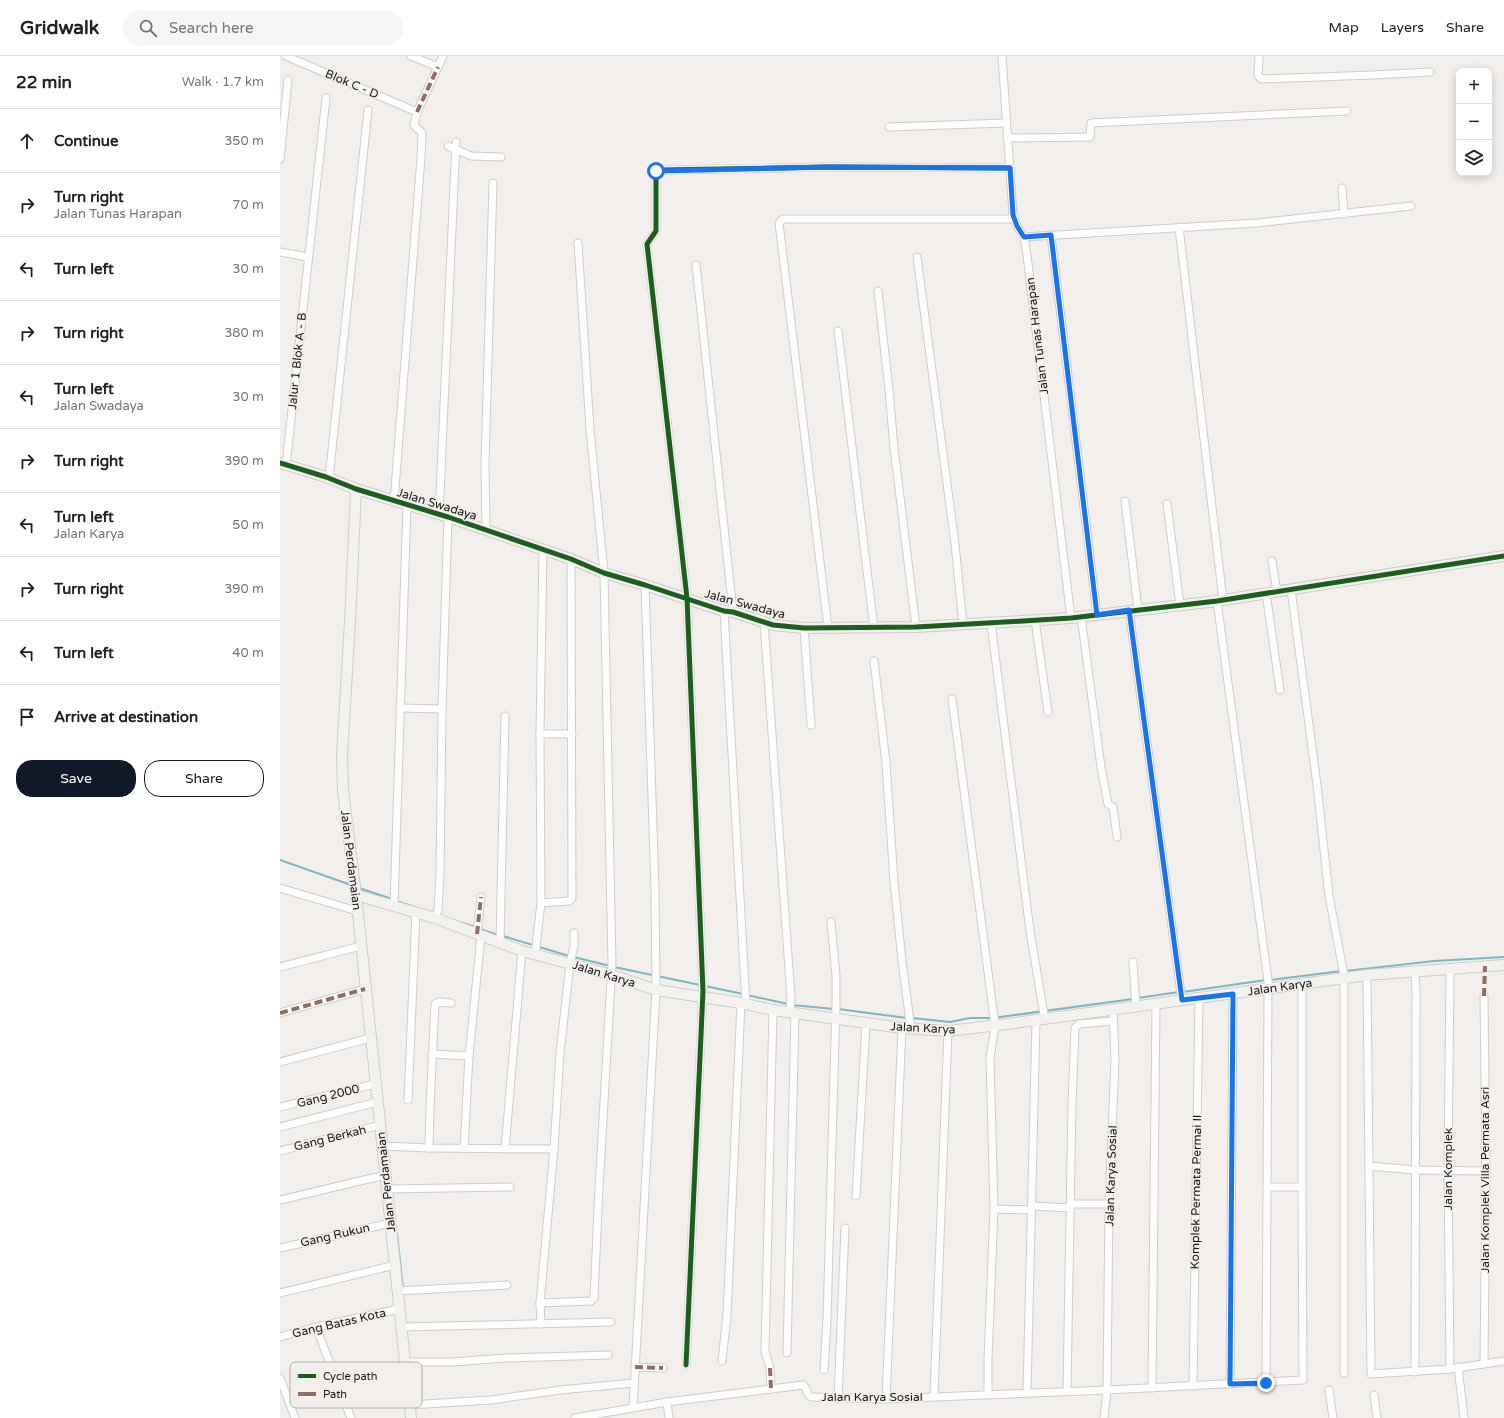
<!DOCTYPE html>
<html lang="en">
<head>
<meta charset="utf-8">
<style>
	:root { --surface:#fff; --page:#f6f6f6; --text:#202124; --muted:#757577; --line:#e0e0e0; --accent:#111827 }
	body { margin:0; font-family:"Varela Round",sans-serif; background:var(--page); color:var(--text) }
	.controls { position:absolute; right:12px; top:12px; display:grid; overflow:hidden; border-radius:8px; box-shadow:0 2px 10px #0003 }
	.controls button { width:36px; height:36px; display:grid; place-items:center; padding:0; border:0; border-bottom:1px solid var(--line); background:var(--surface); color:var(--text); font:20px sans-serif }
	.stop { position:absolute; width:12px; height:12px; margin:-9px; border:3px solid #1a73e8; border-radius:50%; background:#fff }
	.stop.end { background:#1a73e8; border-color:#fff; box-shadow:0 1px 4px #0008 }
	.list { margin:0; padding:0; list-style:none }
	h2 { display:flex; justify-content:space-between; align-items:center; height:52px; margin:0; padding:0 16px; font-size:17px }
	h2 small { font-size:13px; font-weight:400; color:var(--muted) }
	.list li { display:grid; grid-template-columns:26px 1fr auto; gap:12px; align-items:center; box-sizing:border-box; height:64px; padding:0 16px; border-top:1px solid var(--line) }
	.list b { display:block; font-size:15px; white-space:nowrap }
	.list p { margin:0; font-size:13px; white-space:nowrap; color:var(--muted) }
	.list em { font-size:13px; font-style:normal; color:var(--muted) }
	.actions { display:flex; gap:8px; padding:12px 16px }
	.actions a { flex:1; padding:9px 0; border:1px solid var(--accent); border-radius:16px; text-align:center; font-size:14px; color:var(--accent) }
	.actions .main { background:var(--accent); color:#fff }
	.icon { flex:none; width:22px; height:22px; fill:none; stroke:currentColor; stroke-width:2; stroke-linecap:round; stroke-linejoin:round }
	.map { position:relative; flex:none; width:1224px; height:1362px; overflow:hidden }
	header { display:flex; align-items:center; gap:24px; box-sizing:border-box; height:56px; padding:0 20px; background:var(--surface); border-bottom:1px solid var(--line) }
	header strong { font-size:19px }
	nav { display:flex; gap:22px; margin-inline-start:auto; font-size:14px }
	.search { width:280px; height:36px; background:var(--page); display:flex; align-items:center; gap:10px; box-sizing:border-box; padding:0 14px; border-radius:22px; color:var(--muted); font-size:15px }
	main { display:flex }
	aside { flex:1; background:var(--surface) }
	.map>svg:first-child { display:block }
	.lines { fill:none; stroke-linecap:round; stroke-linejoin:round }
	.stream { stroke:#79b9be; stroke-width:2 }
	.street-casing { stroke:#cfcdcc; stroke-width:9 }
	.secondary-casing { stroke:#cfcdcc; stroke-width:12 }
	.street { stroke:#fdfdfc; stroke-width:7 }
	.secondary { stroke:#f3f2ef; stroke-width:10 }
	.quiet { stroke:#8d6e63; stroke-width:4; stroke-dasharray:8 4; stroke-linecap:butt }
	.cycleway-casing { stroke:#f3efec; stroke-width:8 }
	.cycleway { stroke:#1b5e20; stroke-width:5 }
	.route { stroke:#1a73e8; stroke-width:5 }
	.labels { text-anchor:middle; stroke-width:3; stroke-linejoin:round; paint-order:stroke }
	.street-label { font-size:12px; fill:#181716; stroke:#f3efec }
	.key { fill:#f3efec; stroke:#b1aeac; stroke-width:1 }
	.key-label { font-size:11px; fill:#181716 }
</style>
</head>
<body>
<header>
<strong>Gridwalk</strong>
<div class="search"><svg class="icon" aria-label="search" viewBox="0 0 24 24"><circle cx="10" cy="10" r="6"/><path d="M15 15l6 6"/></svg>Search here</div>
<nav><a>Map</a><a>Layers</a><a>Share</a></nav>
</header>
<main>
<aside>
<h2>22 min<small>Walk · 1.7 km</small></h2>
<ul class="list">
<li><svg class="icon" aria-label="ahead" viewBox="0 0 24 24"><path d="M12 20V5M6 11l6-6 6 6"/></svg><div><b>Continue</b></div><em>350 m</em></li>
<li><svg class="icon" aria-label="right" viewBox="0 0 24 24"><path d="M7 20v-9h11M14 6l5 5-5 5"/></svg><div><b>Turn right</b><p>Jalan Tunas Harapan</p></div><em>70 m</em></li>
<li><svg class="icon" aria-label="left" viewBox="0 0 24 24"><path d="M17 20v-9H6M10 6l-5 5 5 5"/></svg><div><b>Turn left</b></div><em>30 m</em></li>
<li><svg class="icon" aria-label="right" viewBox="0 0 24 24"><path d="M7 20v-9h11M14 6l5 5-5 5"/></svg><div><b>Turn right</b></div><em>380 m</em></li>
<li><svg class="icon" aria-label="left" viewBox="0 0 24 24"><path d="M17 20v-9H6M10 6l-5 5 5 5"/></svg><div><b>Turn left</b><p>Jalan Swadaya</p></div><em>30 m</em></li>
<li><svg class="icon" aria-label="right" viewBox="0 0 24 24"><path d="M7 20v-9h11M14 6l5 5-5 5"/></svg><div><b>Turn right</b></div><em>390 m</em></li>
<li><svg class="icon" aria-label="left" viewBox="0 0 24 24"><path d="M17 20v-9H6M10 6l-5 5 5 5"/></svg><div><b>Turn left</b><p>Jalan Karya</p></div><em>50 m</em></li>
<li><svg class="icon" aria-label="right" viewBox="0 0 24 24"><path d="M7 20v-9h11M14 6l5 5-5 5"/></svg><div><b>Turn right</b></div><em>390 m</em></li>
<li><svg class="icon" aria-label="left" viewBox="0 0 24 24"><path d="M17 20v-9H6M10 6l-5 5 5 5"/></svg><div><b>Turn left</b></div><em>40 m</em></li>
<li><svg class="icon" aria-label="arrive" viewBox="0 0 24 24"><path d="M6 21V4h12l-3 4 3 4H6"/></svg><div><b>Arrive at destination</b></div></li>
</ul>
<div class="actions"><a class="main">Save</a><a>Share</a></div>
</aside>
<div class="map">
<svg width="1224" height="1362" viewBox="0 0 1224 1362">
	<rect width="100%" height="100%" fill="#f2efed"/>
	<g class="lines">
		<g class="stream">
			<path d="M0,804L71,829"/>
			<path d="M79,832L112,843"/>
			<path d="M116,845L135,851"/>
			<path d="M179,866L196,871"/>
			<path d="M200,873L218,879"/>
			<path d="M223,880L289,900"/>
			<path d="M294,901L330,910"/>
			<path d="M334,911L463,938"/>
			<path d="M1066,915L1154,905L1224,901"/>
			<path d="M990,924L1062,915"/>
			<path d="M903,936L986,924"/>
			<path d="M467,939L508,948"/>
			<path d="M858,942L899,936"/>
			<path d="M512,949L554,953"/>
			<path d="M558,953L627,962"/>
			<path d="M632,962L670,966L690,962H713L853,943"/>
			<path d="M117,1178L123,1233"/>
		</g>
		<defs>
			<g id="street">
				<path d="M6,0L137,56"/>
				<path d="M131,0L158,11"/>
				<path d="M722,0L733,159L737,170L744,181L747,199L791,562"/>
				<path d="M979,0L978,19L981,23L1093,19L1150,16"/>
				<path d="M609,71L726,67"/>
				<path d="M727,82L810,81L811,67L1067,55"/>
				<path d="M168,90L191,100L221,101"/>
				<path d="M0,103L8,24"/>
				<path d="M1062,132L1064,158"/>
				<path d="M899,171L943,544"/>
				<path d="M771,179L817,559"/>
				<path d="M744,181L977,167L1131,150"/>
				<path d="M0,196L28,201"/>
				<path d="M637,201L675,488L683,569"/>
				<path d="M416,209L453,556"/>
				<path d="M598,235L609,334L614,392L636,571"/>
				<path d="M558,275L594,572"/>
				<path d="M6,409L46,42"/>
				<path d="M49,422L88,54"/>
				<path d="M114,445L141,102L142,77L134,69L137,56L163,0"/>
				<path d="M845,445L858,553"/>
				<path d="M887,448L900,549"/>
				<path d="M159,459L176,86"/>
				<path d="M206,474L205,408L213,127"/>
				<path d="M992,505L997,536"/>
				<path d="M1011,533L1037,729L1049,840L1064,919V1317"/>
				<path d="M986,537L1000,634"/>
				<path d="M937,545L989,932"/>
				<path d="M849,554L902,945"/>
				<path d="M444,555L466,948"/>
				<path d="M801,560L821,711L828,748L833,751L837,781"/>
				<path d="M755,564L768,656"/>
				<path d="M484,566L511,941L510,957"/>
				<path d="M711,567L750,875L764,959L762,963"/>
				<path d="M524,572L531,669"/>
				<path d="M548,572L499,167L503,163H734"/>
				<path d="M594,605L606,707L614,826L622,905L631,973"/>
				<path d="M672,643L715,969L710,1002L714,1153L708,1303V1338"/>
				<path d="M120,652L162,653"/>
				<path d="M260,678H292"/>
				<path d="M0,832L77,855"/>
				<path d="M261,847L289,845L292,842L291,503"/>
				<path d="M114,849L127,449"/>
				<path d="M155,862L158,854L160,821L162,653L168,461"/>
				<path d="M294,877V890L290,907L280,997L274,1093L260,1247L311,1245L314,1242L319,1132L332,908L324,517L310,373L298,187"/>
				<path d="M197,878L201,841"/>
				<path d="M220,886L225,660"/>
				<path d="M255,899L261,847L260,678L263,494"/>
				<path d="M853,906L856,951"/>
				<path d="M0,911L81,890"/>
				<path d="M1135,915L1136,937L1135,1316"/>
				<path d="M1087,919L1091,1318L1170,1313L1224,1305"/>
				<path d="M1204,940L1206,1115L1204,1308"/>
				<path d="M0,957L85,933"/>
				<path d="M152,998L189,1000"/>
				<path d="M0,1006L90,982"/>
				<path d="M128,1044L136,856"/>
				<path d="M0,1051L95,1028"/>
				<path d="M0,1071L97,1046"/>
				<path d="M103,1090L149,1092L274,1093"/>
				<path d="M149,1092L150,1051L155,948L159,946L171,947"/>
				<path d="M184,1092L189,1000L201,879"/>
				<path d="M225,1093L242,895"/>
				<path d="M0,1095L100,1069"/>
				<path d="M1089,1110L1135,1114L1206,1115"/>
				<path d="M1022,1131V928"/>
				<path d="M107,1133L230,1131"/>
				<path d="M576,1140L586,968"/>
				<path d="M0,1144L105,1119"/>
				<path d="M790,1148H829"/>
				<path d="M752,1150L790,1152"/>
				<path d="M714,1153L751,1154"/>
				<path d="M0,1192L111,1167"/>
				<path d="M118,1235L227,1229"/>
				<path d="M0,1237L115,1209"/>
				<path d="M260,1247L261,1268"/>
				<path d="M36,1271L71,1362"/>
				<path d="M121,1271L331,1266"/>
				<path d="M0,1281L36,1271L119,1253"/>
				<path d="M507,1297L515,957"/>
				<path d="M442,1305L447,1259L461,947"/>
				<path d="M125,1306H172L226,1302L328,1299"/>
				<path d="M406,1309L423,935L407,542L367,188L376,175V116L377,114H384L549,111L730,112"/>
				<path d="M355,1311L383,1312"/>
				<path d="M1178,1311L1184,1362"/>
				<path d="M1170,1313L1168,1114L1170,913"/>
				<path d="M544,1314L547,1263L556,948V920L551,866"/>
				<path d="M0,1322L15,1362"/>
				<path d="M986,1327L988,932"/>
				<path d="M950,1328L953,938"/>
				<path d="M913,1330L919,943"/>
				<path d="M872,1332L876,948"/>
				<path d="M491,1333L490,1312L485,1296L493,954"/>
				<path d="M1049,1334L1053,1362"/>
				<path d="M787,1335L792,1047L795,972L799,968L833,965"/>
				<path d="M747,1336L756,965"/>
				<path d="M1094,1339L1097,1362"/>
				<path d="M654,1340L668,975"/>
				<path d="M558,1342L565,1172"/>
				<path d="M606,1343L622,972"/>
				<path d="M387,1346L389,1362"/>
				<path d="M129,1349L211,1344L280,1334L354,1327"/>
				<path d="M353,1352L376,934L375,833L365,529"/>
				<path d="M295,1362L387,1346L523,1329C528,1332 526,1339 531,1341L606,1343L827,1334L829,1148L835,1004L833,954"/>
				<path d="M824,1362L827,1334L1023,1324L1022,1131H987"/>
			</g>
			<g id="secondary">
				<path d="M0,407L46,421L76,433L168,461L291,503L324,517L365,529L444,555L453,556L493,569L524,572L636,571L743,565L791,562L937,545L1224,500"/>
				<path d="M76,433L70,566L62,698L63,734L76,839L131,1362"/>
				<path d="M76,839L155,862L242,895L332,919L376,934L461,947L493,954L622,972L668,975L727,968L1087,919L1224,909"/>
			</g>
		</defs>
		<use href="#street" class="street-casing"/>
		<use href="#secondary" class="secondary-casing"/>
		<use href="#street" class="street"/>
		<use href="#secondary" class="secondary"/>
		<g class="quiet">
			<path d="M137,56L158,11"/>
			<path d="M197,878L201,841"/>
			<path d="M1204,940L1205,910"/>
			<path d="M0,957L85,933"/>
			<path d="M355,1311L383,1312"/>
			<path d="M490,1312L491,1333"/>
		</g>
		<defs>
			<g id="cycleway">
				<path d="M0,407L46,421L76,433L168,461L291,503L324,517L365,529L444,555L453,556L493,569L524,572L636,571L743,565L791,562L937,545L1224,500"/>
				<path d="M406,1309L423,935L407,542L367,188L376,175V116L377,114H384L549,111L730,112"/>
			</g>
		</defs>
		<use href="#cycleway" class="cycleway-casing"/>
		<use href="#cycleway" class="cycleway"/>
	</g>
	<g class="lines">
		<path class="route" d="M376,115L549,111L730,112L733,159L737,170L744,181L771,179L817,559L849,554L902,944L953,938L950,1328L986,1327"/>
	</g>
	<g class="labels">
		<g class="street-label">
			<text transform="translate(72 28) rotate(23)" y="4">Blok C - D</text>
			<text transform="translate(757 280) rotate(-97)" y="4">Jalan Tunas Harapan</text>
			<text transform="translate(17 305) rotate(-84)" y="4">Jalur 1 Blok A - B</text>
			<text transform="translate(157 448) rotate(17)" y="4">Jalan Swadaya</text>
			<text transform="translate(465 548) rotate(15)" y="4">Jalan Swadaya</text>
			<text transform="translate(71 804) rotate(83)" y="4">Jalan Perdamaian</text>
			<text transform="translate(324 918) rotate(17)" y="4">Jalan Karya</text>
			<text transform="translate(1000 931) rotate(-8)" y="4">Jalan Karya</text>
			<text transform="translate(643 972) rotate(3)" y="4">Jalan Karya</text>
			<text transform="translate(48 1040) rotate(-14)" y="4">Gang 2000</text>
			<text transform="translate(50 1082) rotate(-14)" y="4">Gang Berkah</text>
			<text transform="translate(1168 1113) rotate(-90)" y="4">Jalan Komplek</text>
			<text transform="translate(831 1120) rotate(-88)" y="4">Jalan Karya Sosial</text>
			<text transform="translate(1205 1124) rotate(-90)" y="4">Jalan Komplek Villa Permata Asri</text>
			<text transform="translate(106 1126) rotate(-96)" y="4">Jalan Perdamaian</text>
			<text transform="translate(916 1136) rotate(-89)" y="4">Komplek Permata Permai II</text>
			<text transform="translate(55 1179) rotate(-13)" y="4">Gang Rukun</text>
			<text transform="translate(59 1267) rotate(-13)" y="4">Gang Batas Kota</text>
			<text x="592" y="1345">Jalan Karya Sosial</text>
		</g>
	</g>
	<rect x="10" y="1306" width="132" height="46" rx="6" class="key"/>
	<rect x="18" y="1318" width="18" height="4" fill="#1b5e20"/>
	<rect x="18" y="1336" width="18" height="4" fill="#8d6e63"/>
	<g class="key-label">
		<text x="43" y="1324">Cycle path</text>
		<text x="43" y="1342">Path</text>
	</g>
</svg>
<div class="controls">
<button>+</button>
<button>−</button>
<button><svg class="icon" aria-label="layers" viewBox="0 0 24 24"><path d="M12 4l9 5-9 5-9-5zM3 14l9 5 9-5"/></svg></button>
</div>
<div class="stop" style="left:376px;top:115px"></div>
<div class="stop end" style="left:986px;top:1327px"></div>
</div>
</main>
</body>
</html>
